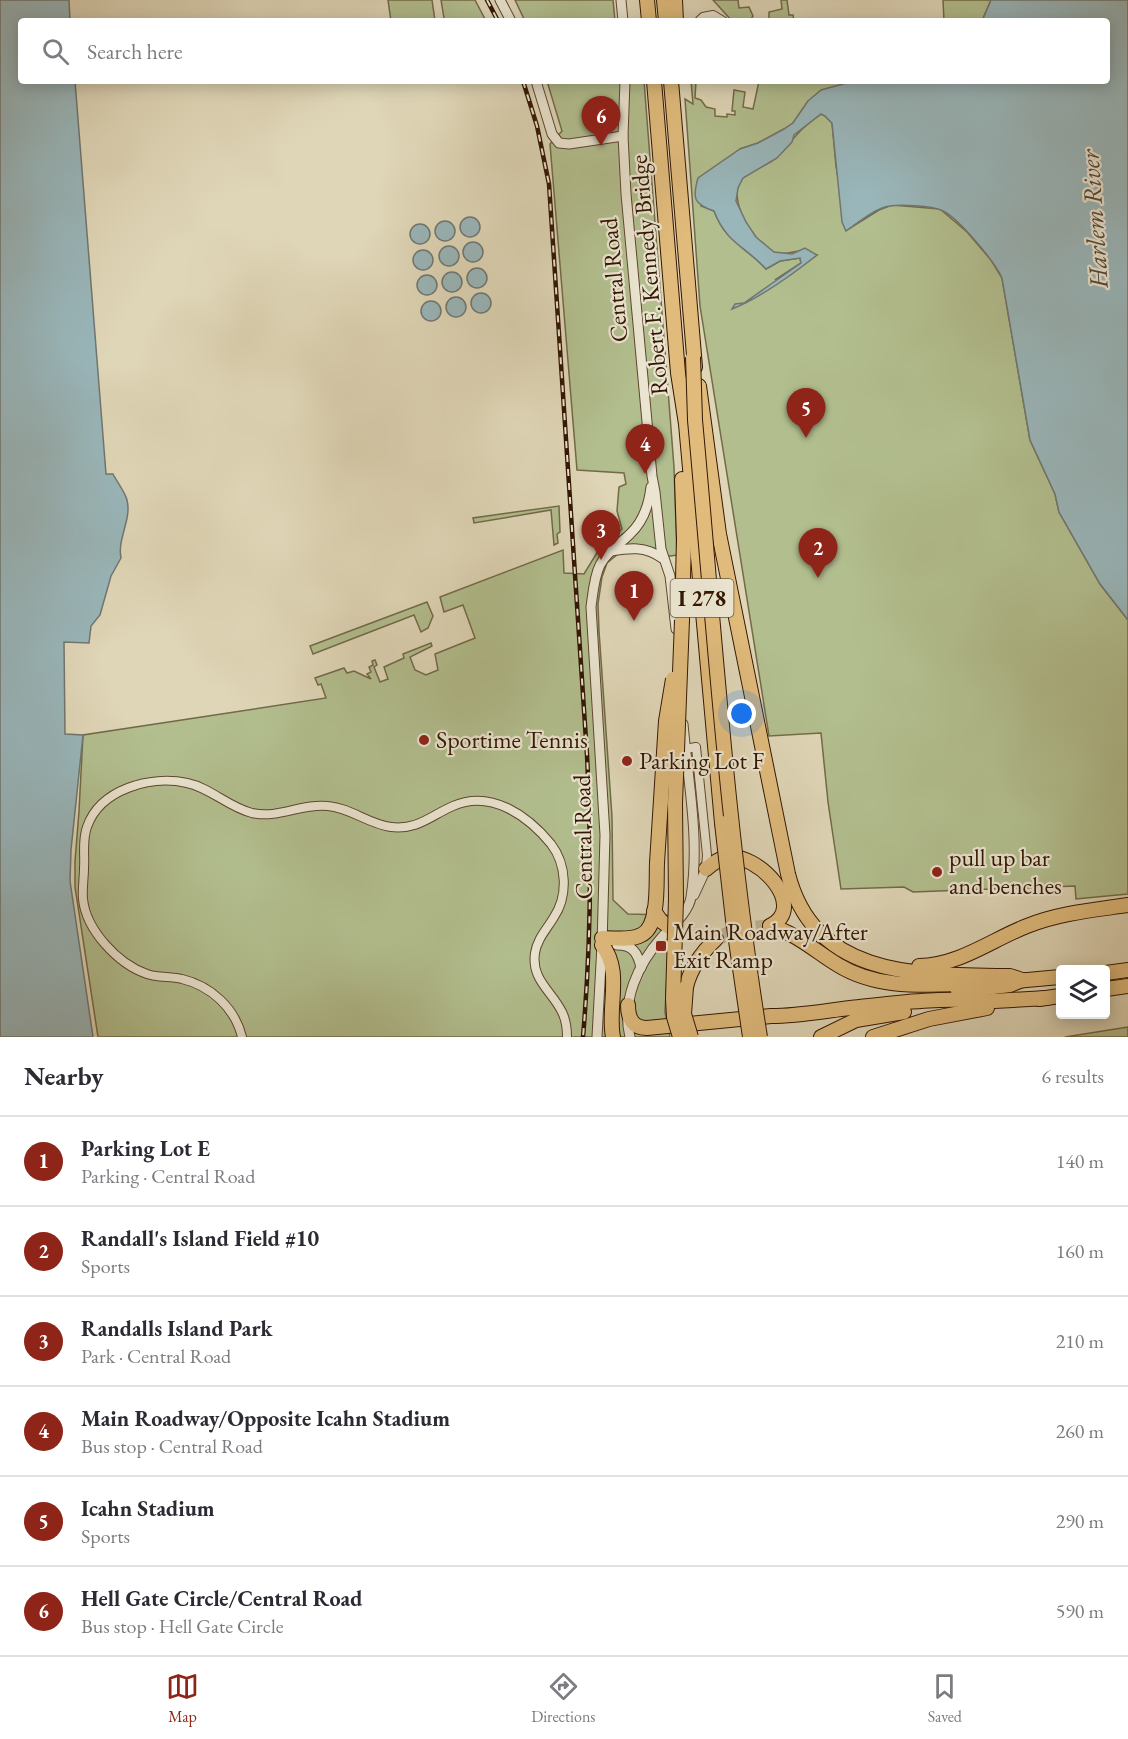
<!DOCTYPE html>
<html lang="en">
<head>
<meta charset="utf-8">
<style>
	:root { --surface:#fff; --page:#f7f7f7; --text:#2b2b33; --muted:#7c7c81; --line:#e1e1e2; --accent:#8f2418 }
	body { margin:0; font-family:"EB Garamond",serif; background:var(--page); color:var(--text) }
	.controls { position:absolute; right:18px; bottom:18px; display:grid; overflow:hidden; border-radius:6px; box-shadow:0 3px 15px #0003 }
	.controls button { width:54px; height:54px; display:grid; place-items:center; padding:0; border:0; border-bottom:2px solid var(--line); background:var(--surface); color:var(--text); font:30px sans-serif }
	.you { position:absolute; left:742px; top:714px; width:21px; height:21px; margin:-15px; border:4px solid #fff; border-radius:50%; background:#1a73e8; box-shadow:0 0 0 9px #1a73e833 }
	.badge { display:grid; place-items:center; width:39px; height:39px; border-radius:50%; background:var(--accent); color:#fff; font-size:20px; font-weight:700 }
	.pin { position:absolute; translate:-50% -50px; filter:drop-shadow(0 2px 3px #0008) }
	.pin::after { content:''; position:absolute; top:32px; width:21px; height:18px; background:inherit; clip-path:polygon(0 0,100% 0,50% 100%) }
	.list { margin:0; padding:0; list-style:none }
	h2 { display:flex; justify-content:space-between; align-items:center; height:78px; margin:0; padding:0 24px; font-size:26px }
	h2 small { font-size:20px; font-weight:400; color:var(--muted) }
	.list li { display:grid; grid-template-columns:39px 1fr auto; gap:18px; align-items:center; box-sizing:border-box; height:90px; padding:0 24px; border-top:2px solid var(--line) }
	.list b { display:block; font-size:22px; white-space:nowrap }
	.list p { margin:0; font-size:20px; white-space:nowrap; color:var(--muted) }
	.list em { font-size:20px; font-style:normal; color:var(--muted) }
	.icon { flex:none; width:33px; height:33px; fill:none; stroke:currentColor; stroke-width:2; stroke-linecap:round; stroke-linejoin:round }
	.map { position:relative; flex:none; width:1128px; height:1037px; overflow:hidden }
	.search { position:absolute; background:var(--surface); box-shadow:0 3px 15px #0003; left:18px; right:18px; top:18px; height:66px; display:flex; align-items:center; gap:15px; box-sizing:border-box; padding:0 21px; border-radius:6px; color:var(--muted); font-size:22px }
	.sheet { height:618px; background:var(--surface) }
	nav { display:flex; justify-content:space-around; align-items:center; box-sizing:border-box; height:84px; border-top:2px solid var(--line); background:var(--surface); font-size:16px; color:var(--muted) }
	nav a { display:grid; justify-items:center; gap:3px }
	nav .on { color:var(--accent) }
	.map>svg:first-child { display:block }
	.green { fill:#b2be8e; stroke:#726a48; stroke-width:1.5 }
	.water { fill:#99b6ba; stroke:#707670; stroke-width:1.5 }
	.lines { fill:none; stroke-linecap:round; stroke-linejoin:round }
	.motorway-tunnel { stroke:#bdb093; stroke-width:14; stroke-dasharray:14 7; stroke-linecap:butt }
	.minor-casing { stroke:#5e462f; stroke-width:10 }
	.tertiary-casing { stroke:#5e462f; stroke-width:11 }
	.motorway-casing { stroke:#331602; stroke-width:16 }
	.minor { stroke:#eae4d0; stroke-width:8 }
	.tertiary { stroke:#eae4d0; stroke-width:9 }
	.motorway { stroke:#e0bb7c; stroke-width:14 }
	.rail-casing { stroke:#331602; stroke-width:4.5 }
	.rail { stroke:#eae4d0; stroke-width:2; stroke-dasharray:7; stroke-linecap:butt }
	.motorway-bridge-casing { stroke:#331602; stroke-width:16; stroke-linecap:butt }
	.motorway-bridge { stroke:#e0bb7c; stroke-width:14 }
	.poi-dot { fill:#8f2418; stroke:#eae4d0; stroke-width:2 }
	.labels { text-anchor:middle; stroke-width:4.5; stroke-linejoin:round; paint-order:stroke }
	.shield { fill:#eae4d0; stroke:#6a5440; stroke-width:1.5 }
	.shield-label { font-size:22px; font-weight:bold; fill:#331602 }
	.street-label { font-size:24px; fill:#331602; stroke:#eae4d0 }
	.poi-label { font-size:24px; fill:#331602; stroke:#eae4d0; text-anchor:start }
	.water-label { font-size:26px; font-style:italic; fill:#524639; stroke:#eae4d0 }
</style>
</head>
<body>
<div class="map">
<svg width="1128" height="1037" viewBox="0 0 1128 1037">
	<rect width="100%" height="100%" fill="#dfd6b7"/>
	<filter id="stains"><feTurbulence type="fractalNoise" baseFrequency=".00333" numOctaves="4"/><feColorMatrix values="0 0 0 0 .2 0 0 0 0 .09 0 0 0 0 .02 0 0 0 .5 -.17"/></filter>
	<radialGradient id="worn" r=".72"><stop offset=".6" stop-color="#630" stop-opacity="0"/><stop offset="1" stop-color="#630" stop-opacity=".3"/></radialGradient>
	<g class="green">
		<path d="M388,0H432L435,21H391Z"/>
		<path d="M441,0H475L486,21H447L444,18Z"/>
		<path d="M515,0H613L615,21H525Z"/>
		<path d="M713,0H738L739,8L749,7L753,16L750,21H732Z"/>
		<path d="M781,0H787L789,15H793L794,21H769V12L782,9Z"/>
		<path d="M943,0H991L982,21H944Z"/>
		<path d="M547,81H644L674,467L677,555L656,558L644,551L618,554L607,563L602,577L598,604L599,631L612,817L613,900L628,914L667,915L669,940L665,1012L670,1037H98L75,887V861L79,811L83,735L326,698L321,684L318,685L315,678L344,668L347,673L354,671L371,679L367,674L371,672L369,667L373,665L372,661L375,660L377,665L374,667L380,682L388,679L384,667L404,658L403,654L431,643L432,646L410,657L415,670L426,675L438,670L435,654L475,638L463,605L444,612L440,597L563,550L564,573L584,574L598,551L622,529L617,511L619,487L626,484L624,473L577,470L550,144L562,131Z"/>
		<path d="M691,81H696L695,98L701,100L706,107L715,109V116L727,117V114L735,115V111H732L734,90L745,92L743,107L753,109L759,81L773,83L774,81H854L808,101L793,123L784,129L758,143L740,149L701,206L714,211C727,244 744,245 766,269L780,261L800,258L801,263L775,280L790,275L817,255C812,254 804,251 799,251C791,252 785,255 776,253C755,246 724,197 743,177C753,168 769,166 778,156C792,141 803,125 821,114L825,116L832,123L836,166L847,230L879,210L892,205L940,209L967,232L991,260L1002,278L1030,440L1055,494L1059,512L1100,584L1128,620V894L1076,899L1075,886L913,892L904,887L841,889L828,802L821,733L769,736L700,306L685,99L693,104Z"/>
		<path d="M559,506L560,532L557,534L558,543L554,545L551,510L474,523L473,518Z"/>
		<path d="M427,602L433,616L428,628L421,632L414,615L313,654L310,646Z"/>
		<path d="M1128,1027V1037H1065Z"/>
	</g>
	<g class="water">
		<path d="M0,0H69L70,21H21V81H75L106,474H113C117,482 125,492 127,500C132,519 117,539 121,558L111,576L100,615L91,626L89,643L64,642L65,734L83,735L71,850L70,881L93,1037H0Z"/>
		<path d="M991,0H1128V620L1100,584L1059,512L1055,494L1030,440L1002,278C995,262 957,216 941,210C932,206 900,204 890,206C875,208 859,222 846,231L842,222L832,123L825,116L821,114L794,135L792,142L777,158L743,178L738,188L736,201L746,222L756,237L774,252L792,254L805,248L817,255C793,274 760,298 732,309L735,304L744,303L801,263L800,258L780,261L766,269C744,245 727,244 714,211C694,204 692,199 698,178L740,149L758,143L784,129L793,123L808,101L821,90L854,81H1107V21H982Z"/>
		<circle cx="470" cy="227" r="10"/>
		<circle cx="445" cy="231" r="10"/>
		<circle cx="420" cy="234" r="10"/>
		<circle cx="473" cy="252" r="10"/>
		<circle cx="449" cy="256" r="10"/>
		<circle cx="423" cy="260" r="10"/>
		<circle cx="477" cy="278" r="10"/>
		<circle cx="452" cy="282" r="10"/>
		<circle cx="427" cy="285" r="10"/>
		<circle cx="481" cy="303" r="10"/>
		<circle cx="456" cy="307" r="10"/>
		<circle cx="431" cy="311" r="10"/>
	</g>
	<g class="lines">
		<path class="motorway-tunnel" d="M716,939L736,930L770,926"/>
		<defs>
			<g id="minor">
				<path d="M699,21L703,17L713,15L723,21"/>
				<path d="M685,749L696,747L707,855L706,867"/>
				<path d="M242,1037C235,1008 211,986 182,979C171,976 158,978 147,974C118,964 86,930 83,899C82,889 84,878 84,868C85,855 82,840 87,827C100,789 151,775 187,783C211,788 228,807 252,813C279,819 302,803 328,806C351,808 368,824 391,827C418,830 430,816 453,806C491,789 528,816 551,844C567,865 568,896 554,917C547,929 537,939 535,953C531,980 552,991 562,1012C566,1020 567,1028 567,1037"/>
			</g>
			<g id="tertiary">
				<path d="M500,0L511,21"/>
				<path d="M621,0L623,21"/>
				<path d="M536,81L552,134L559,143L569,144L623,136"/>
				<path d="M625,81L623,136L626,194L652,476L655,492L661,549L670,576L676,629"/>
				<path d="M611,551C630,548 645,546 662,558"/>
				<path d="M694,895L706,869"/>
				<path d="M617,945C633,945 638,953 641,968"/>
				<path d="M597,1037L602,945L605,835L591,607C593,593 594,577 600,565C607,551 620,544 630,534C643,522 649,504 651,487"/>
				<path d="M630,1037C621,1001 638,964 662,937C672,926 689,912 691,897C700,840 688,781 683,724"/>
			</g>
			<g id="motorway">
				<path d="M647,0L649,21"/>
				<path d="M664,0L666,21"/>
				<path d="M675,0L676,21"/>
				<path d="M654,81L678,373L686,424L722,823"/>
				<path d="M671,81L695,367"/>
				<path d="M699,386L719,534L788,874C815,980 922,975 1010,976L1022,980"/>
				<path d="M682,479L684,539L682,620"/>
				<path d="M706,869C712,864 718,859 726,857C758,852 809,907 770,926"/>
				<path d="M654,911L661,921L671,928"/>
				<path d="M770,926C796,933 815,951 838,965C877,989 922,985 966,984"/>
				<path d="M602,938C615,938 630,941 641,935C660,927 656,881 657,863"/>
				<path d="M602,945C623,971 607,1007 613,1037"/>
				<path d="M919,966C960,965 991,940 1027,926C1059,913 1094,910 1128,905"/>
				<path d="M1106,973L1128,970"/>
				<path d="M1015,981L1060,977"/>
				<path d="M686,987C691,967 701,953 716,939"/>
				<path d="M1106,989L1128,986"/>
				<path d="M958,991L1010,985L1022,980"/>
				<path d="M1039,999L1060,996"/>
				<path d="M976,1002L1047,998"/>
				<path d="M628,1005C628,1019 633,1028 647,1028L771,1016C798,1016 824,1011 850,1008C895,1003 941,997 985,1001"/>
				<path d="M821,1037L856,1020L904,1012"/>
				<path d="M873,1037L929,1019L987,1008"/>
			</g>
		</defs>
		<use href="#minor" class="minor-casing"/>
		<use href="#tertiary" class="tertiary-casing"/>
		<use href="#motorway" class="motorway-casing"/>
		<use href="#minor" class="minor"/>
		<use href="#tertiary" class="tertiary"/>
		<use href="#motorway" class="motorway"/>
		<defs>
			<g id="rail">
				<path d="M487,0L498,21"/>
				<path d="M523,81L537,126L549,184L587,755C592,850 591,943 583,1037"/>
			</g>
		</defs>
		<use href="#rail" class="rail-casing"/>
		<use href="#rail" class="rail"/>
		<defs>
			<g id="motorway-bridge">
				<path d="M693,357L695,420C714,626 727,833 760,1037"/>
				<path d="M722,823L733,920L750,1037"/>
				<path d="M657,863L666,721L673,679"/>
				<path d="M686,987L684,1014L691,1037"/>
				<path d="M680,1037L674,1017L673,999L676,899L675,803L682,620"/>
			</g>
		</defs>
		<use href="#motorway-bridge" class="motorway-bridge-casing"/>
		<use href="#motorway-bridge" class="motorway-bridge"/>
	</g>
	<g class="poi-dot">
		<circle cx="424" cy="740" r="6"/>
		<circle cx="627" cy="761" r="6"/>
		<circle cx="937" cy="872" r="6"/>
		<rect x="655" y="940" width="12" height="12" rx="3"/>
	</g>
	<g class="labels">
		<rect class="shield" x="670.5" y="579" width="63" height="38" rx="4.5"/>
		<g class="shield-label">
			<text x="702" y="606">I 278</text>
		</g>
		<g class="street-label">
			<text transform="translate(649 275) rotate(-95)" y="8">Robert F. Kennedy Bridge</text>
			<text transform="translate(614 280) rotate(-95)" y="8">Central Road</text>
			<text transform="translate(583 837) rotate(-91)" y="8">Central Road</text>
		</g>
		<g class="poi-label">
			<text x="436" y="748">Sportime Tennis</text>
			<text x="639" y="769">Parking Lot F</text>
			<text x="949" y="866">pull up bar<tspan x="949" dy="28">and benches</tspan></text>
			<text x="673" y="940">Main Roadway/After<tspan x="673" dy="28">Exit Ramp</tspan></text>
		</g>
		<g class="water-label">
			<text transform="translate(1094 219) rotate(-94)" y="9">Harlem River</text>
		</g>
	</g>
	<rect width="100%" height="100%" filter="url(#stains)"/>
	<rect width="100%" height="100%" fill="url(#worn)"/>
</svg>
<div class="controls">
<button><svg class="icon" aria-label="layers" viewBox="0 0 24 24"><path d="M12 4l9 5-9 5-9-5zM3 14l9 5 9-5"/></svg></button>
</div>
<div class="you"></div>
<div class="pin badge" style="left:634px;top:621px">1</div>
<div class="pin badge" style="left:818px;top:578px">2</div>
<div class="pin badge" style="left:601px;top:560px">3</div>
<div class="pin badge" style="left:645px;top:474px">4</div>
<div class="pin badge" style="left:806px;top:438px">5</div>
<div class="pin badge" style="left:601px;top:146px">6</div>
<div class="search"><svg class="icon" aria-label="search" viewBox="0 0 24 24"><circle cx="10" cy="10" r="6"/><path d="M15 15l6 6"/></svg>Search here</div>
</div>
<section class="sheet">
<h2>Nearby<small>6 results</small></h2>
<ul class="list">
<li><span class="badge">1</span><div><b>Parking Lot E</b><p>Parking · Central Road</p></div><em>140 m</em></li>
<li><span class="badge">2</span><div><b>Randall's Island Field #10</b><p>Sports</p></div><em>160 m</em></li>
<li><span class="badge">3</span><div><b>Randalls Island Park</b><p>Park · Central Road</p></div><em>210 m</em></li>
<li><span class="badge">4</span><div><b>Main Roadway/Opposite Icahn Stadium</b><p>Bus stop · Central Road</p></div><em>260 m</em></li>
<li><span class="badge">5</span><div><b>Icahn Stadium</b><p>Sports</p></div><em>290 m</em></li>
<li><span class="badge">6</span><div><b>Hell Gate Circle/Central Road</b><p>Bus stop · Hell Gate Circle</p></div><em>590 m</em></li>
</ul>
</section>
<nav>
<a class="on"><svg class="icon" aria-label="map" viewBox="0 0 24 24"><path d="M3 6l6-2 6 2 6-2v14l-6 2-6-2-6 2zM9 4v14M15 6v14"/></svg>Map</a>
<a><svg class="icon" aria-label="directions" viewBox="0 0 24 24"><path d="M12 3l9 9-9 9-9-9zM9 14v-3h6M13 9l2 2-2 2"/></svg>Directions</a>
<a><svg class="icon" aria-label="saved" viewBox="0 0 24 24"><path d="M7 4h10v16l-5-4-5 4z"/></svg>Saved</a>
</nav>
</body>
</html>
